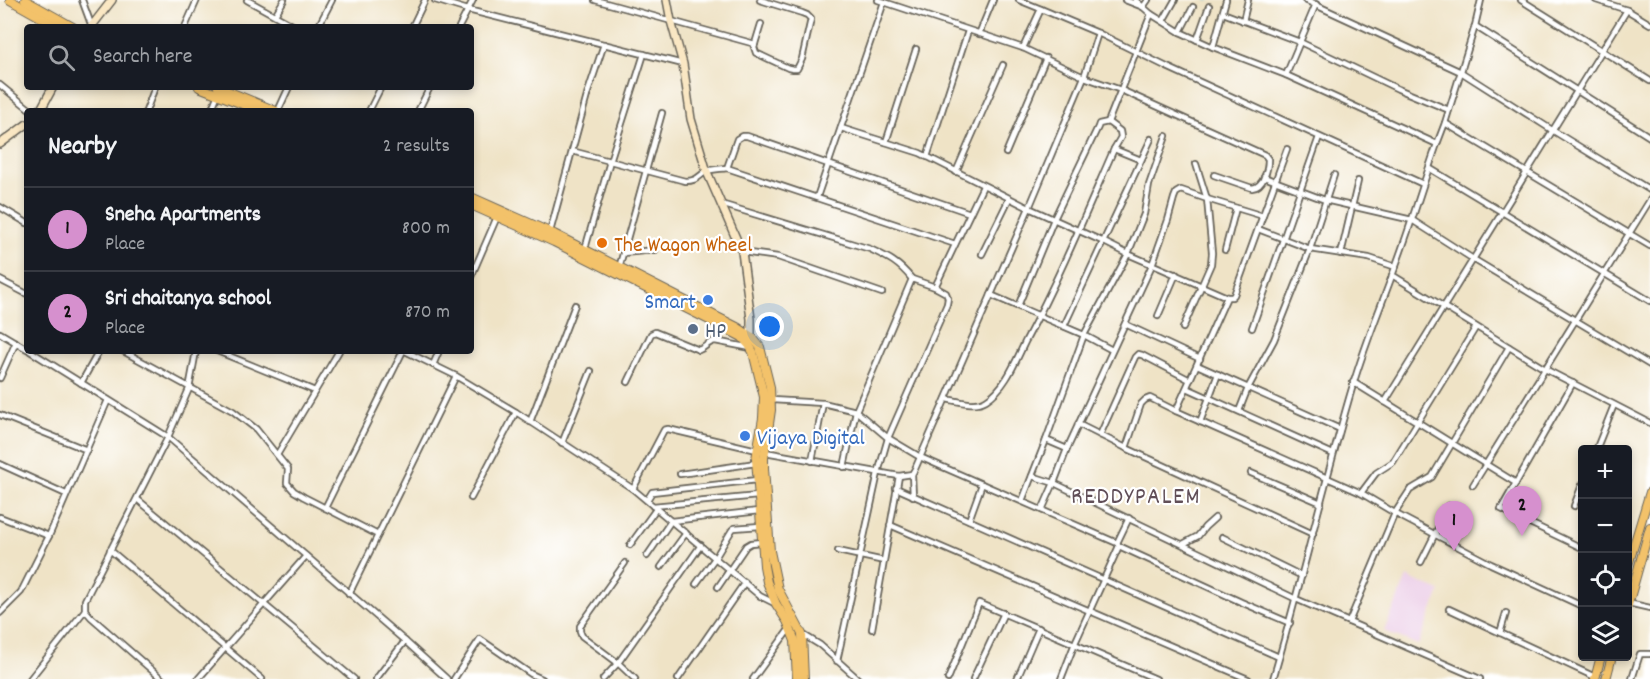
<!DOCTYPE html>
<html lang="en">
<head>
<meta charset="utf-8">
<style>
	:root { --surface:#171b24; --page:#242831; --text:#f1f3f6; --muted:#9ea1a6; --line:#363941; --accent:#d690ce }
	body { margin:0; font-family:Dekko,sans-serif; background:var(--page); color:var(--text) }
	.controls { position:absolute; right:18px; bottom:18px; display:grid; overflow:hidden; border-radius:6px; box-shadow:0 3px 9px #0003 }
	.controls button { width:54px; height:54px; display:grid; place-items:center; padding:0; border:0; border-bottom:2px solid var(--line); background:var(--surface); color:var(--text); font:30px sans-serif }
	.you { position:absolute; left:770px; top:327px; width:21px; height:21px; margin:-15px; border:4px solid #fff; border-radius:50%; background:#1a73e8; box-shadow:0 0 0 9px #1a73e833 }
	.badge { display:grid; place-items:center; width:39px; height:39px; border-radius:50%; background:var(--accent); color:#111; font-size:20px; font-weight:700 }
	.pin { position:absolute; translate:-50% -50px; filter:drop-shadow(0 2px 3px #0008) }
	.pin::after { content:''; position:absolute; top:32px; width:21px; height:18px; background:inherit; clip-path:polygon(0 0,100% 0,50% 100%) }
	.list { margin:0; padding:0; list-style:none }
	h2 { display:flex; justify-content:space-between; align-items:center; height:78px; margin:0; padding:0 24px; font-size:26px }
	h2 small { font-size:20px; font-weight:400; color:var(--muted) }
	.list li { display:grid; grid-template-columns:39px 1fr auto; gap:18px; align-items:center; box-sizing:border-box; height:84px; padding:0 24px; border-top:2px solid var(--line) }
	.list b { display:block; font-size:22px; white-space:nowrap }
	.list p { margin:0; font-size:20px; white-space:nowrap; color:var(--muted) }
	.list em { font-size:20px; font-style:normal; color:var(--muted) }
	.icon { flex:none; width:33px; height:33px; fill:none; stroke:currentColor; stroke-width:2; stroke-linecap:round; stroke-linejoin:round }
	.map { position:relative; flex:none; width:1650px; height:679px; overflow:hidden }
	.search { position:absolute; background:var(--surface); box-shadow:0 3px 9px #0003; left:24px; top:24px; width:450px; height:66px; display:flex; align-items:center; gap:15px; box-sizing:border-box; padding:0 21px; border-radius:6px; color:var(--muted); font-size:22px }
	.panel { position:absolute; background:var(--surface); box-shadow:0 3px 9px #0003; left:24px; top:108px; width:450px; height:246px; border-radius:6px }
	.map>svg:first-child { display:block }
	.built { fill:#edd1e9 }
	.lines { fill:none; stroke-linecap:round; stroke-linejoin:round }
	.stream { stroke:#49b5c6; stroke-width:1.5 }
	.street-casing { stroke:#666258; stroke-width:8 }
	.secondary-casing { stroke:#666258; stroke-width:10 }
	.primary-casing { stroke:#666258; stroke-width:10 }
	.street { stroke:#fff; stroke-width:4.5 }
	.secondary { stroke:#fae7c3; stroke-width:7 }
	.primary { stroke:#f3c26a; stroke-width:8 }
	.food-dot { fill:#e8710a; stroke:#fff; stroke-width:2 }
	.shop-dot { fill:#3f7fe0; stroke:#fff; stroke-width:2 }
	.service-dot { fill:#5c6f8a; stroke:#fff; stroke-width:2 }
	.labels { text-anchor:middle; stroke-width:4.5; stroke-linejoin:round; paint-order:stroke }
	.food-label { font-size:22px; fill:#c56008; stroke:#fff; text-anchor:start }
	.shop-label { font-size:22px; fill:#366cbe; stroke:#fff; text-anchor:end }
	.service-label { font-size:22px; fill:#4e5e75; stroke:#fff; text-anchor:start }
	.neighbourhood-label { font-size:24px; letter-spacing:1.5px; fill:#614f58; stroke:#fff }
</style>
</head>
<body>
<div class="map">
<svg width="1650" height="679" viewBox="0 0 1650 679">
	<rect width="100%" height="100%" fill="#fff"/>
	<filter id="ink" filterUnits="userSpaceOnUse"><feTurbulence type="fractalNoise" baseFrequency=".0167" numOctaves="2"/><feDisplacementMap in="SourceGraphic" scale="12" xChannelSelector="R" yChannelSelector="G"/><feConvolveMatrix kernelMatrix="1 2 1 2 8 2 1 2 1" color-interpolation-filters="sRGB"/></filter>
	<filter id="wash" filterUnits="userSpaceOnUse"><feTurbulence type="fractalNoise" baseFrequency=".008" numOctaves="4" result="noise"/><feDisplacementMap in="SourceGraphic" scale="24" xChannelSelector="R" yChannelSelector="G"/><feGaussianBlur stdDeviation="1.35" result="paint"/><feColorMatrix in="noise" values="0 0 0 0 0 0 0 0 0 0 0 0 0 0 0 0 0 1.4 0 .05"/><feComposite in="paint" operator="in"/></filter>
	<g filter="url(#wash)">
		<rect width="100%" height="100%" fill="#efe3c6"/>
		<path class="built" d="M1407,577L1440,591L1418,645L1384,631Z"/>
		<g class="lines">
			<path class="stream" d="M1207,0H1209"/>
		</g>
	</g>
	<g filter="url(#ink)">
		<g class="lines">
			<defs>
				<g id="street">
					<path d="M82,0L92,27"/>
					<path d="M247,0L296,27"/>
					<path d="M435,0L468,10L683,64"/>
					<path d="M595,0L755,44"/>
					<path d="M760,0L802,13L807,15L811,19L802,59L797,69H793L788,68L756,53L754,47L761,24"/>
					<path d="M878,0L1023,48L1084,77L1121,90L1265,155L1268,159C1268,169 1264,187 1252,188L1214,175"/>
					<path d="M1019,0L1041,9L1023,48"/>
					<path d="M1125,0L1143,7L1148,0"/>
					<path d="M1226,0L1213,47L1286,75L1437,144L1445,123L1650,246"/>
					<path d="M1305,0L1461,72L1552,130L1650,190"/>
					<path d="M1521,0L1650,81"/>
					<path d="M1596,0L1627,10L1650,24"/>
					<path d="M1041,9L1098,33L1167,67L1423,184"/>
					<path d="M1223,13L1300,42L1398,89L1449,110"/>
					<path d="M1151,14L1180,32L1213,47"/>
					<path d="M275,15L284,0"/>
					<path d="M1163,21L1175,0"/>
					<path d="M1243,21L1248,0"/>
					<path d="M1475,26L1650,137"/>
					<path d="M185,27L197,0"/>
					<path d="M318,27L332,0"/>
					<path d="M412,27L425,0"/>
					<path d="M459,27L473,0"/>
					<path d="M1180,32L1193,7"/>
					<path d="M979,34L993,0"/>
					<path d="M1197,40L1209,6"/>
					<path d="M1286,75L1316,4"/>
					<path d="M0,85L32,111"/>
					<path d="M146,111L155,87"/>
					<path d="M211,111L218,94"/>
					<path d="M278,111L289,87"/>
					<path d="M369,111L381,87"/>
					<path d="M418,111L430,87"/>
					<path d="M1108,122L1151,14L1135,0"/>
					<path d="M1445,123L1475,26L1481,0"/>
					<path d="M841,128L920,153L1029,208L1104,242L1128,254L1227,297H1232L1234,295L1287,149"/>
					<path d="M886,142L916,49"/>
					<path d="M1114,149L1141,160"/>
					<path d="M572,151L685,181C698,181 698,176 707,171C713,169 721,169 727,168L955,244"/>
					<path d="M1006,153L1046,58"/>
					<path d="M927,157L968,31"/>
					<path d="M1196,164L1207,199L1263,216"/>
					<path d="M727,168L737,139L742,136H747L970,213"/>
					<path d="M1429,168L1650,301"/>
					<path d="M956,172L1003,65"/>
					<path d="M1264,177L1325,200L1412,220L1473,259L1650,365"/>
					<path d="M817,197L884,2"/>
					<path d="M721,204L870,249C889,258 898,262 912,279"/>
					<path d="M0,207L27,223"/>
					<path d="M1258,229L1310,249L1369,258L1396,267"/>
					<path d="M550,232L588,92L604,44"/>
					<path d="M585,249L610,161L644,54"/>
					<path d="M1225,250L1236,208"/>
					<path d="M742,252L778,257L882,293"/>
					<path d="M623,253L655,250"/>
					<path d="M982,254L1009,199"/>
					<path d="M1341,254L1358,181"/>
					<path d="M619,268L662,113"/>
					<path d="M1392,275L1545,369L1650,423"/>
					<path d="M471,277L497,217"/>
					<path d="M0,280L27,294"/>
					<path d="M935,287L983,186"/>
					<path d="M991,295L1084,335L1112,350"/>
					<path d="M1227,297L1176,411L1361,493L1398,515L1491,564L1582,606"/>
					<path d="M1158,316L1176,274"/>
					<path d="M1125,324L1200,359"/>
					<path d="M1064,326L1151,139"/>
					<path d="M1252,328L1319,137"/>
					<path d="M0,333L27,349"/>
					<path d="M30,351L168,437L405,641L447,679"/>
					<path d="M123,351L233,411L256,429L288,469L287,483L294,491L304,497L378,535"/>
					<path d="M217,351L315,391"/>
					<path d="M405,351L456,376L516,412L633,489L760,596L776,604"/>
					<path d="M433,365L439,351"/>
					<path d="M1197,365L1340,429"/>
					<path d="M0,378L16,342"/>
					<path d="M628,382L651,334L655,332L699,350C705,348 708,342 715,341L751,348"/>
					<path d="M1353,382L1516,483"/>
					<path d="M81,383L99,351"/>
					<path d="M1573,383L1501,509L1582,548"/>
					<path d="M1187,388L1333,454"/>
					<path d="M946,399C959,401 974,407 986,400C1006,388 1016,360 1026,340C1059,278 1086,213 1114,149L1121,137L1120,131L1108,122L1099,124L1098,127L1054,219L1018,306"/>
					<path d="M772,400L823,403L856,411L888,438L920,457L1117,543L1119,546L1241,602L1290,623"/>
					<path d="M1385,402L1627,10"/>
					<path d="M1239,411L1248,388L1274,340L1310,249L1334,175"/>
					<path d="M0,415L87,450"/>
					<path d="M530,422L575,305"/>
					<path d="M1200,422L1218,374"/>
					<path d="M1078,424L1126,448L1313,534"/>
					<path d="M1100,435L1135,357L1138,354L1142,355L1190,380"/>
					<path d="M1046,440L1067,449"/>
					<path d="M562,443L591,371"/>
					<path d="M1126,448L1141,404L1145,400L1150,398L1176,411"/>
					<path d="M1596,450L1614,405"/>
					<path d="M765,452L899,476L872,629"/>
					<path d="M277,455L339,351"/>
					<path d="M812,461L823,403"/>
					<path d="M0,464L66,494"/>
					<path d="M1251,473L1321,503"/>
					<path d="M680,474L756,463"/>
					<path d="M912,474L913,496"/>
					<path d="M899,476L912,474L915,469L1029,208L1084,77L1098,33"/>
					<path d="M1032,476L1054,483L1296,599L1480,679"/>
					<path d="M1473,485L1650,200"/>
					<path d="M896,488L1279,657"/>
					<path d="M633,489L664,430L668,429L757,450"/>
					<path d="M1361,493L1376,473L1393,462L1476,327"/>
					<path d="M471,498L516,412"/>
					<path d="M137,499L354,679"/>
					<path d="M647,500L652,492L757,480"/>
					<path d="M1022,501L1046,440L1084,335L1128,254L1144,214L1149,185L1166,136"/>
					<path d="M653,506L758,496"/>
					<path d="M1574,506L1582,485"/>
					<path d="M325,508L403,351"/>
					<path d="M1042,510L1054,483L1067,449L1152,265L1168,220L1174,198L1176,193L1181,190L1207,199L1212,253L1211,264L1183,328"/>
					<path d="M0,517L49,536"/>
					<path d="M969,520L982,484"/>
					<path d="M890,525L1248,679"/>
					<path d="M1222,537L1302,576"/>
					<path d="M1117,543L1129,518"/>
					<path d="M1183,544L1198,536L1205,527L1215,518"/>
					<path d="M630,545L656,509"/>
					<path d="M110,550L262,679"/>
					<path d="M838,551L884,561"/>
					<path d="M647,556L671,521L759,511"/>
					<path d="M1421,562L1449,506"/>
					<path d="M625,563L580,626V631L582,636L618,663L635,679"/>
					<path d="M661,567L686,533"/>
					<path d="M696,584L715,558L732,530L734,528L760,526"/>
					<path d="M718,587L746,546L751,543L762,542"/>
					<path d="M349,594L456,376"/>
					<path d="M1628,603L1650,608"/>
					<path d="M1449,609L1595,677"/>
					<path d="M0,613L21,592L49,536L108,400"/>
					<path d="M1349,622L1395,513L1410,490L1432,477L1509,347"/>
					<path d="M1500,633L1506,613"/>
					<path d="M802,634L820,645L858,679"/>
					<path d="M837,661L878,473L888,438L947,304L948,298L946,293L935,287L912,279L856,411L844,467"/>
					<path d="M30,679L85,610"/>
					<path d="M162,679L91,617L85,610V600L168,437L189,389L196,351"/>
					<path d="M198,679L306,556"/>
					<path d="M376,679L405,641"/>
					<path d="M454,679L480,639L531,674L542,679"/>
					<path d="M603,679L618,663L701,545"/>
					<path d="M678,679L745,582"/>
					<path d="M753,679L790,628"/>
					<path d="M948,679L979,603L1156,679"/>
					<path d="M973,679L1004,613"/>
					<path d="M1017,679L1039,628"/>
					<path d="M1061,679L1075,643L1119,546"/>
					<path d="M1273,679C1302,581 1324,482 1353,385C1365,344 1382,304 1396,265C1411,225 1423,184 1437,144"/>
					<path d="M1632,679L1640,654H1650"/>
				</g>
				<g id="secondary">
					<path d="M667,0L671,21L683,64L691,119L707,172L742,252L751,319V340"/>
					<path d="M91,27L112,0"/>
					<path d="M40,111L53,87"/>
					<path d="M0,144L27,124"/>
				</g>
				<g id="primary">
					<path d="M10,0L58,27"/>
					<path d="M25,0L73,27"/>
					<path d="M199,87L260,111"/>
					<path d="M218,87L276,111"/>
					<path d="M471,197L554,234L737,327L752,337L760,347L770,387L771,410L764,458V468L770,551L778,589L802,634L804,679"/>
					<path d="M471,205L554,242L709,320L742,337L749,345L753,352L764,397L763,418L756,459L764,566L767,582L776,604L787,621L795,641L797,679"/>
					<path d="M1628,565L1650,492"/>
					<path d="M1628,605L1650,527"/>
					<path d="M1595,679L1601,656"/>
					<path d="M1606,679L1612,656"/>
				</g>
			</defs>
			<use href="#street" class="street-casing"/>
			<use href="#secondary" class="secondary-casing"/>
			<use href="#primary" class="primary-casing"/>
			<use href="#street" class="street"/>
			<use href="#secondary" class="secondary"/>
			<use href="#primary" class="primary"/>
		</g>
	</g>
	<circle class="food-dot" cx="602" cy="243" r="6"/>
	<g class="shop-dot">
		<circle cx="708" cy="300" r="6"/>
		<circle cx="745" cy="436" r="6"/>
	</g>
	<circle class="service-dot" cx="693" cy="329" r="6"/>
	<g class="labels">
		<g class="food-label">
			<text x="614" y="251">The Wagon Wheel</text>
		</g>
		<g class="shop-label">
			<text x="696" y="308">Smart</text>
			<text x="757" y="444" text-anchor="start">Vijaya Digital</text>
		</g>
		<g class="service-label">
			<text x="705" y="337">HP</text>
		</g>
		<g class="neighbourhood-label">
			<text x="1136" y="503">REDDYPALEM</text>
		</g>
	</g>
</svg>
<div class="controls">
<button>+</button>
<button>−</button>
<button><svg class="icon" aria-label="locate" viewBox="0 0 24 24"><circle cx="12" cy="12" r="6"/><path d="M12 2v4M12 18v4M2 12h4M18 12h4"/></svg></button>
<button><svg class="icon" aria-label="layers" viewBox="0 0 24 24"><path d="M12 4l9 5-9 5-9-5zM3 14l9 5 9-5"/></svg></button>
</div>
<div class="you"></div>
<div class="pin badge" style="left:1454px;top:551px">1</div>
<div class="pin badge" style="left:1522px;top:536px">2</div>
<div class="search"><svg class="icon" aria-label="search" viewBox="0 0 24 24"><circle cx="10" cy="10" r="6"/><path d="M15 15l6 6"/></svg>Search here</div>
<section class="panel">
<h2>Nearby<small>2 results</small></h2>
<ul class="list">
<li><span class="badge">1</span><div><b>Sneha Apartments</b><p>Place</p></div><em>800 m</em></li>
<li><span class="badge">2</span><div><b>Sri chaitanya school</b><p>Place</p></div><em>870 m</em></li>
</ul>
</section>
</div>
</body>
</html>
